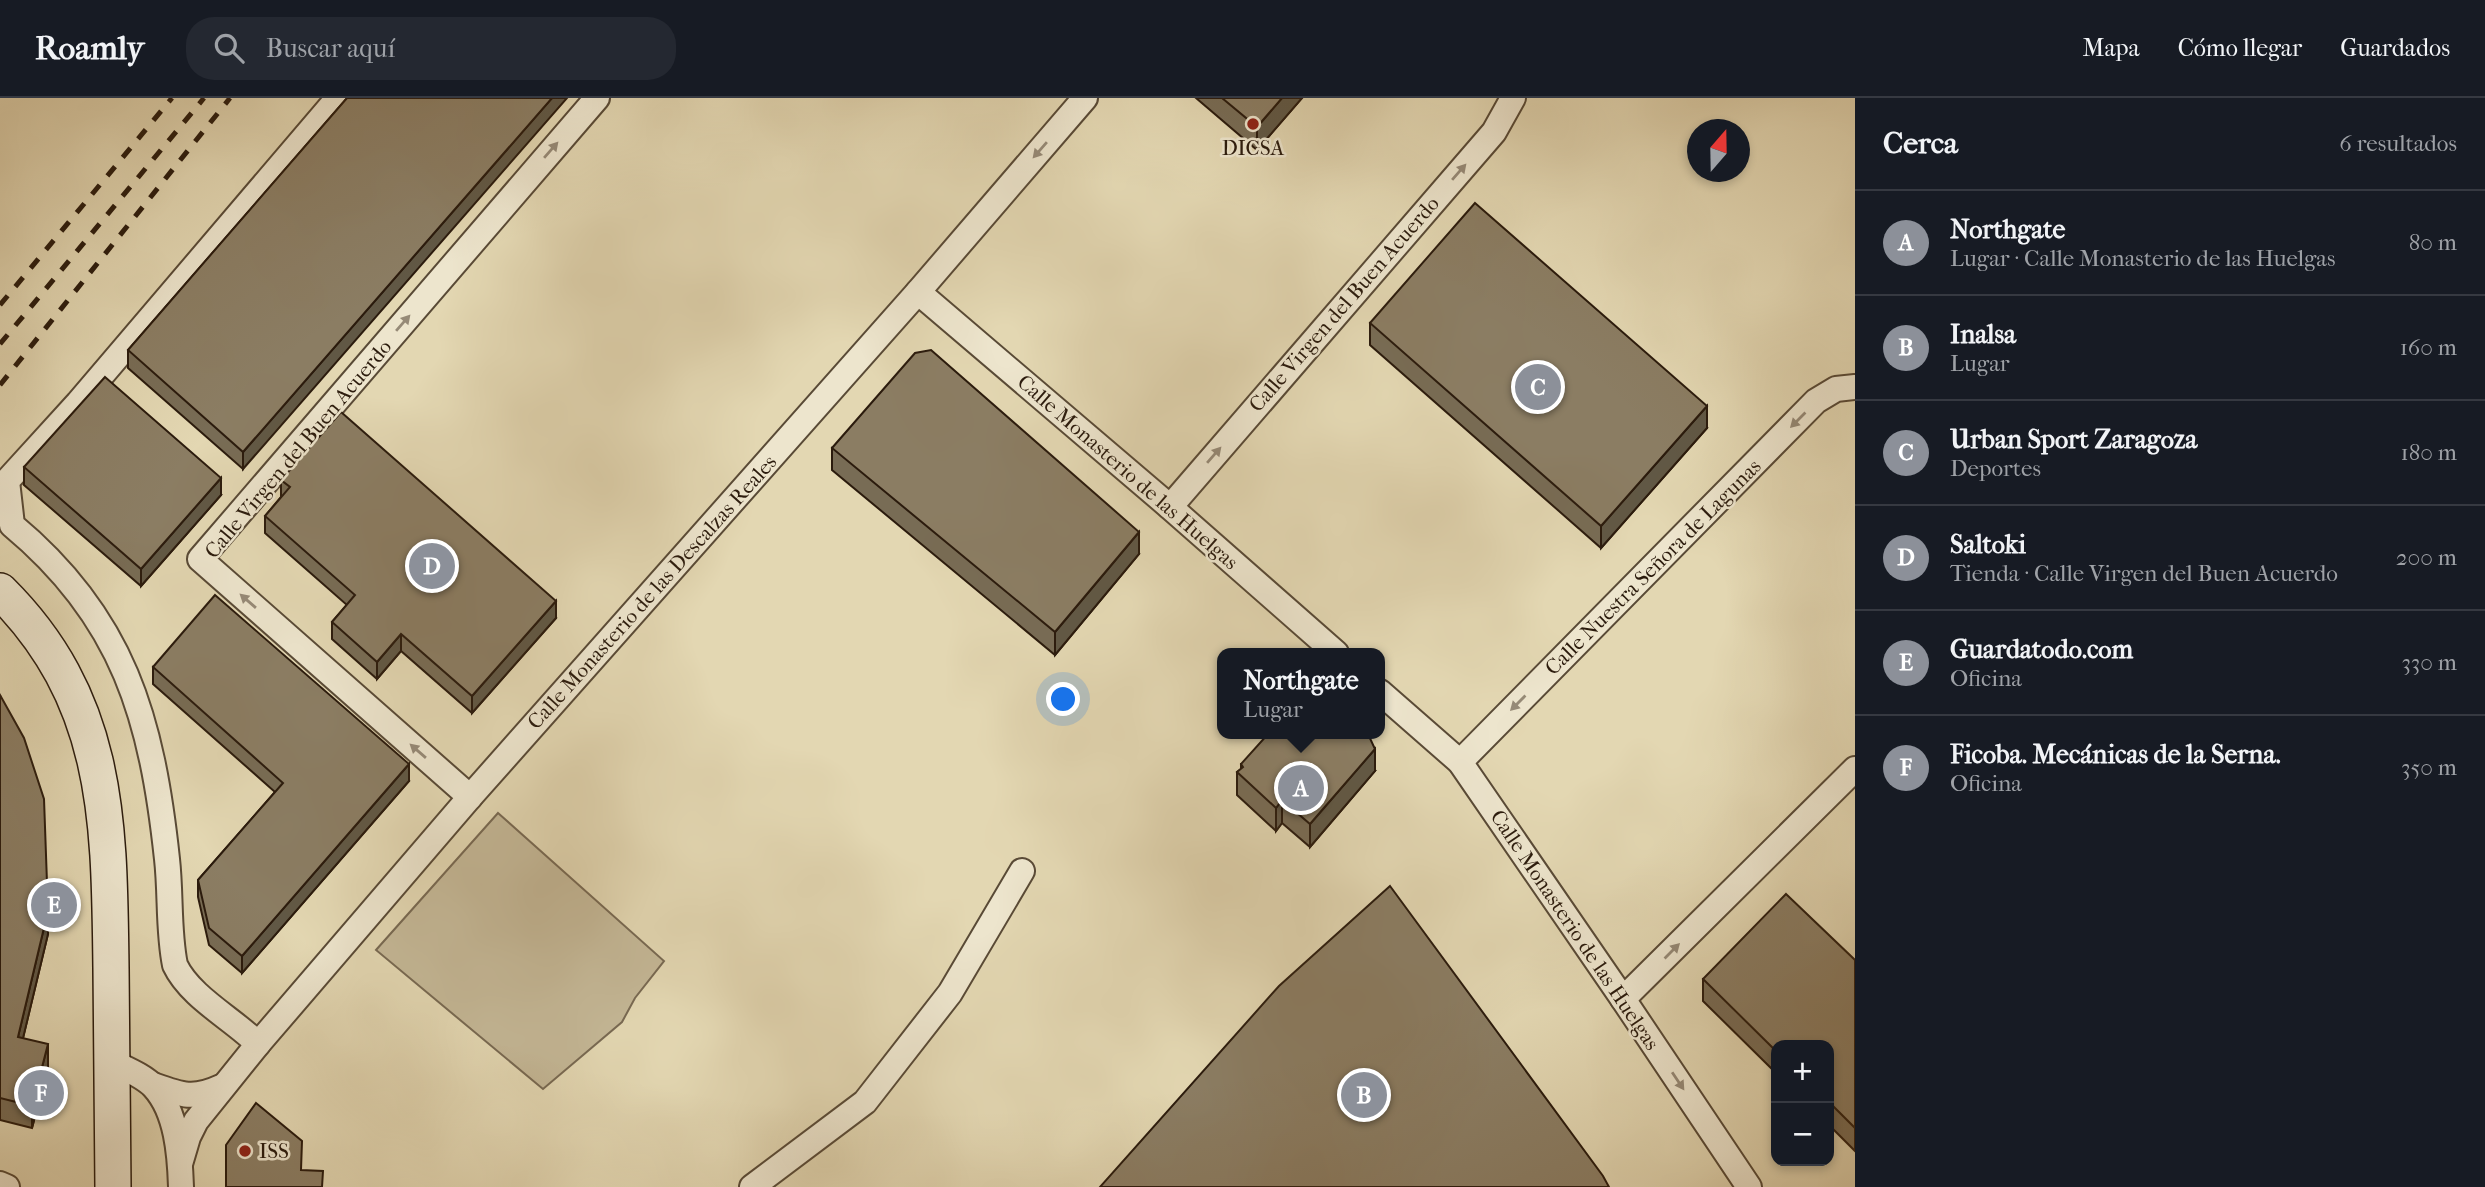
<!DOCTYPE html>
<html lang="es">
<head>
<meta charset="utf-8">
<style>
	:root { --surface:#171b24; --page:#242831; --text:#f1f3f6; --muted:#9ea1a6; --line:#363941; --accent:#8c9099 }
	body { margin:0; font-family:"IM FELL French Canon",serif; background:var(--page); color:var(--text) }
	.controls { position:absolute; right:21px; bottom:21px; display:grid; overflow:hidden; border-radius:14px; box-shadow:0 4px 10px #0003 }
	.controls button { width:63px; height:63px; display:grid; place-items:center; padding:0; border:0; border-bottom:2px solid var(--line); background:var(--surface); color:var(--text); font:35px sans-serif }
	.compass { position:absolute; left:1687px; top:21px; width:63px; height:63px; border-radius:50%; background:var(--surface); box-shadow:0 4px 10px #0003; rotate:20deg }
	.you { position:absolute; left:1064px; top:602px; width:24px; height:24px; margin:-18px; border:5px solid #fff; border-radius:50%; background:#1a73e8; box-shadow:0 0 0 10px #1a73e833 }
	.badge { display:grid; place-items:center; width:46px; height:46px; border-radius:50%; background:var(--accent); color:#fff; font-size:23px; font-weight:700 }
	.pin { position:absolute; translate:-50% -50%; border:4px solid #fff; box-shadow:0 2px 7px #0006 }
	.popup { position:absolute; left:1217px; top:550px; width:168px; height:91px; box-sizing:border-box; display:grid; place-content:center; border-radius:14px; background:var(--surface); filter:drop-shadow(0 2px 5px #0005); font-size:23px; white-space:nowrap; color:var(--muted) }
	.popup b { font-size:26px; color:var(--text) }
	.popup::after { content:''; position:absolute; left:50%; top:100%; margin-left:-14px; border:14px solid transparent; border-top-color:var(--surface) }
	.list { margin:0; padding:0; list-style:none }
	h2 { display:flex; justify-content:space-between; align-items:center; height:91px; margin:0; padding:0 28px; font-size:30px }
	h2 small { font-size:23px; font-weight:400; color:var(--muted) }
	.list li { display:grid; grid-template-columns:46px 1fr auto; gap:21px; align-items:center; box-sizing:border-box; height:105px; padding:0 28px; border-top:2px solid var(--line) }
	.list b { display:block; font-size:26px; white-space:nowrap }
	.list p { margin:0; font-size:23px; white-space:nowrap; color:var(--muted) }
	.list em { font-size:23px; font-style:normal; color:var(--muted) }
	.icon { flex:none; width:38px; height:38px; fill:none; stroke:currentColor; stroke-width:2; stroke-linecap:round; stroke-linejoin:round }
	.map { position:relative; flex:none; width:1855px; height:1089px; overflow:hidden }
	header { display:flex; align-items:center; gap:42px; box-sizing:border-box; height:98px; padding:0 35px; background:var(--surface); border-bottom:2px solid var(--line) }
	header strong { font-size:33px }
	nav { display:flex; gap:38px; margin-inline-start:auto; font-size:24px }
	.search { width:490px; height:63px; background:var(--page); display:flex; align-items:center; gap:18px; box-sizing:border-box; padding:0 24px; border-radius:28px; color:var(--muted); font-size:26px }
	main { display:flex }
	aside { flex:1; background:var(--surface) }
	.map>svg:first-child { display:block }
	.green { fill:#c4b796; stroke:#786952; stroke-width:2 }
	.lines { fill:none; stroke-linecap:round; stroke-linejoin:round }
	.street-casing { stroke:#594a36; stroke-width:28 }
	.secondary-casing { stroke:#2b1b0d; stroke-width:38 }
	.street { stroke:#ede5cd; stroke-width:24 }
	.secondary { stroke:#ede5cd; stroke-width:35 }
	.rail { stroke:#2b1b0d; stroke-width:5; stroke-dasharray:12 12; stroke-linecap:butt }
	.wall { fill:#786c55; stroke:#2b1b0d; stroke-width:2 }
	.shaded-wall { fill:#615845; stroke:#2b1b0d; stroke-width:2 }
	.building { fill:#8b7d63; stroke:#2b1b0d; stroke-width:2 }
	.oneway { fill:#968a77 }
	.poi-dot { fill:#8f2418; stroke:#ede5cd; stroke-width:2.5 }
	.labels { text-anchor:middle; stroke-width:5; stroke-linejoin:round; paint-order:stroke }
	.poi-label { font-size:21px; fill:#2b1b0d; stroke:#ede5cd }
	.street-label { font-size:21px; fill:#2b1b0d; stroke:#ede5cd }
</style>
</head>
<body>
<header>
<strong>Roamly</strong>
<div class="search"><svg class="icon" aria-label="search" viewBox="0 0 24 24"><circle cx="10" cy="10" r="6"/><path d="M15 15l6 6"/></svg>Buscar aquí</div>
<nav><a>Mapa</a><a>Cómo llegar</a><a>Guardados</a></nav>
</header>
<main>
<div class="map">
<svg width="1855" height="1089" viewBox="0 0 1855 1089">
	<rect width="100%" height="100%" fill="#e3d7b2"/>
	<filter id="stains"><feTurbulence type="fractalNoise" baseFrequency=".00286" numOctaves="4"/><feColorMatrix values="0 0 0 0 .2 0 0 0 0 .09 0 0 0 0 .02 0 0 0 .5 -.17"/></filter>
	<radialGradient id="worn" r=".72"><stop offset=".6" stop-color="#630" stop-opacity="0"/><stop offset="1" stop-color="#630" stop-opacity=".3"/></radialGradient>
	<path class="green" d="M498,715L664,863L635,900L622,924L543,991L376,852Z"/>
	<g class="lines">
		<defs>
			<g id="street">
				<path d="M918,194L1170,409L1336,555"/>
				<path d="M1170,409L1494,34L1513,0"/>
				<path d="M1380,594L1460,664L1623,901L1749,1089"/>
				<path d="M1460,664L1816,303L1836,291L1855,289"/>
				<path d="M470,699L200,461L597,0"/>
				<path d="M1623,901L1855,671"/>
				<path d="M258,946C233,921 190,899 175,867C168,833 171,796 167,761C152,621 124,520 12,427L7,383L78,305L338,0"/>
				<path d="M112,964C126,971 144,978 154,989C177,1014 180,1057 181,1089"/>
				<path d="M153,987C181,997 193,1002 221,989"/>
				<path d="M180,1066L188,1039L196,1023L258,946L470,699L918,194L1085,0"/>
				<path d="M0,1086L7,1089"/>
				<path d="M752,1089L865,1004L950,895L1022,773"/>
			</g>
			<path id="secondary" d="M0,493C111,603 109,726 111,870C111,943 112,1016 113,1089"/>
		</defs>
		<use href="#street" class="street-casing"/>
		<use href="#secondary" class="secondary-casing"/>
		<use href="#street" class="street"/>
		<use href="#secondary" class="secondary"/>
		<g class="rail">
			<path d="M0,207L172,0"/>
			<path d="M0,246L204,0"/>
			<path d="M0,287L230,0"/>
		</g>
	</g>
	<g class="wall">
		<path d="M347,0L243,371L128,270V252Z"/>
		<path d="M1196,0H1302L1257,52Z"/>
		<path d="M1370,225L1707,330L1601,450L1370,247Z"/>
		<path d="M832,350L1139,456L1055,557L832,372Z"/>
		<path d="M24,369L221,397L141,488L24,387Z"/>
		<path d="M281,382L556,520L472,615L401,553L377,581L332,541V524L347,507L265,435V418L281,399Z"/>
		<path d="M153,569L409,683L242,875L209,847L198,799V782L275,694L153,586Z"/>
		<path d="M0,597L48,836L23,940L48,969L32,1030L0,1022Z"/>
		<path d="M1241,666L1375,673L1310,749L1282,725L1276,733L1237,697V674L1241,671Z"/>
		<path d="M1855,862V1053L1829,1027V947H1776V975L1703,903V881Z"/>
	</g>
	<g class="shaded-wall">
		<path d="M552,0H567L243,371V354Z"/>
		<path d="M1282,0H1302L1257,52V29Z"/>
		<path d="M1707,308V330L1601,450V428Z"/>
		<path d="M221,380V397L141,488V471Z"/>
		<path d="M1139,434V456L1055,557V534Z"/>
		<path d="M556,503V520L472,615V598Z"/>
		<path d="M401,536V553L377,581V564Z"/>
		<path d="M1375,651V673L1310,749V726Z"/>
		<path d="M409,666V683L242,875V858Z"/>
		<path d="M1282,702V725L1276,733V710Z"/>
		<path d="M48,813V836L18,961V939Z"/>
		<path d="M48,946V969L32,1030V1008Z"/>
	</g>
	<g class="building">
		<path d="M347,0H552L243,354L128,252Z"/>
		<path d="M1222,0H1282L1257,29Z"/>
		<path d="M1475,105L1707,308L1601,428L1370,225Z"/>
		<path d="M931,252L1139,434L1055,534L832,350L915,255Z"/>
		<path d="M105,279L221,380L141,471L24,369Z"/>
		<path d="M341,314L556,503L472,598L401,536L377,564L332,524L355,497L265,418L290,389L281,382Z"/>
		<path d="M215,497L409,666L242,858L209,830L198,782L283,685L153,569Z"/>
		<path d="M0,597L24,640L44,701L48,813L18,939L48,946L32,1008L0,1000Z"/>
		<path d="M1268,636H1368L1375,651L1310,726L1282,702L1276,710L1237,674L1243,669L1241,666Z"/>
		<path d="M1390,788L1603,1078L1609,1089H1100L1279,888Z"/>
		<path d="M1786,796L1855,862V1030L1829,1004V947H1776V953L1703,881Z"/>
		<path d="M256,1005L302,1043L301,1072L323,1073L322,1089H226V1047Z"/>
	</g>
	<defs><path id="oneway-solid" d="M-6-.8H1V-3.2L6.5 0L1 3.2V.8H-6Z" transform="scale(1.75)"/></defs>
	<g class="oneway">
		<use href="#oneway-solid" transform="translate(551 52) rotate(-49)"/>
		<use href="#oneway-solid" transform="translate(1040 52) rotate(131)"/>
		<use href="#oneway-solid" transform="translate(1459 74) rotate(-49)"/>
		<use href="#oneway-solid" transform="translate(403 225) rotate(-49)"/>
		<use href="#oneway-solid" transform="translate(1798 322) rotate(135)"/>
		<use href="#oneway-solid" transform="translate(1214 357) rotate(-49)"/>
		<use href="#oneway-solid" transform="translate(248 503) rotate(-139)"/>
		<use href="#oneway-solid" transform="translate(1518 605) rotate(135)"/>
		<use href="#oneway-solid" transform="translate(418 653) rotate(-139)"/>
		<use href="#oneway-solid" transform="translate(1672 853) rotate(-45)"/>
		<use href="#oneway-solid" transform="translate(1678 983) rotate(56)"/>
	</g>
	<g class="poi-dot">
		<circle cx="1253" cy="26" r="7"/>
		<circle cx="245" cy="1053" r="7"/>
	</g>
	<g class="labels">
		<g class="poi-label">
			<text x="1253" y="57">DICSA</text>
			<text x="259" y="1060" text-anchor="start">ISS</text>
		</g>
		<g class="street-label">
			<text transform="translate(1344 206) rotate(-49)" y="7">Calle Virgen del Buen Acuerdo</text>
			<text transform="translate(298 351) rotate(-50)" y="7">Calle Virgen del Buen Acuerdo</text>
			<text transform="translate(1128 374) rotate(41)" y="7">Calle Monasterio de las Huelgas</text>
			<text transform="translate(1653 469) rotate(-45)" y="7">Calle Nuestra Señora de Lagunas</text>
			<text transform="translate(652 494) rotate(-48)" y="7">Calle Monasterio de las Descalzas Reales</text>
			<text transform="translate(1575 832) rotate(56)" y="7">Calle Monasterio de las Huelgas</text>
		</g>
	</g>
	<rect width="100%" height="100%" filter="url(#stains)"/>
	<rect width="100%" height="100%" fill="url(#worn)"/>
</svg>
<div class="controls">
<button>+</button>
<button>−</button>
</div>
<svg class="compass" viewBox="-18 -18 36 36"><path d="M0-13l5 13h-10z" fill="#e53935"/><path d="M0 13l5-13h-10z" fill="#9ea1a6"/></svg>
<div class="you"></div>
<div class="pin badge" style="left:1301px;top:690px">A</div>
<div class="popup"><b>Northgate</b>Lugar</div>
<div class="pin badge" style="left:1364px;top:997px">B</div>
<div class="pin badge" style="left:1538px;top:289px">C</div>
<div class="pin badge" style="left:432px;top:468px">D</div>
<div class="pin badge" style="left:54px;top:807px">E</div>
<div class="pin badge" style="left:41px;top:995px">F</div>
</div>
<aside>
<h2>Cerca<small>6 resultados</small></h2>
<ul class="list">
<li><span class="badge">A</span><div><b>Northgate</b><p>Lugar · Calle Monasterio de las Huelgas</p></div><em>80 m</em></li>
<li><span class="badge">B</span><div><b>Inalsa</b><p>Lugar</p></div><em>160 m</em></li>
<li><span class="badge">C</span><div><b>Urban Sport Zaragoza</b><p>Deportes</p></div><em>180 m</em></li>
<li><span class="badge">D</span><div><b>Saltoki</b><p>Tienda · Calle Virgen del Buen Acuerdo</p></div><em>200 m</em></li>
<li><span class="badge">E</span><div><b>Guardatodo.com</b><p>Oficina</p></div><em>330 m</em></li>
<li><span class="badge">F</span><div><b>Ficoba. Mecánicas de la Serna.</b><p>Oficina</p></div><em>350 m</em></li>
</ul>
</aside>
</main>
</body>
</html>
